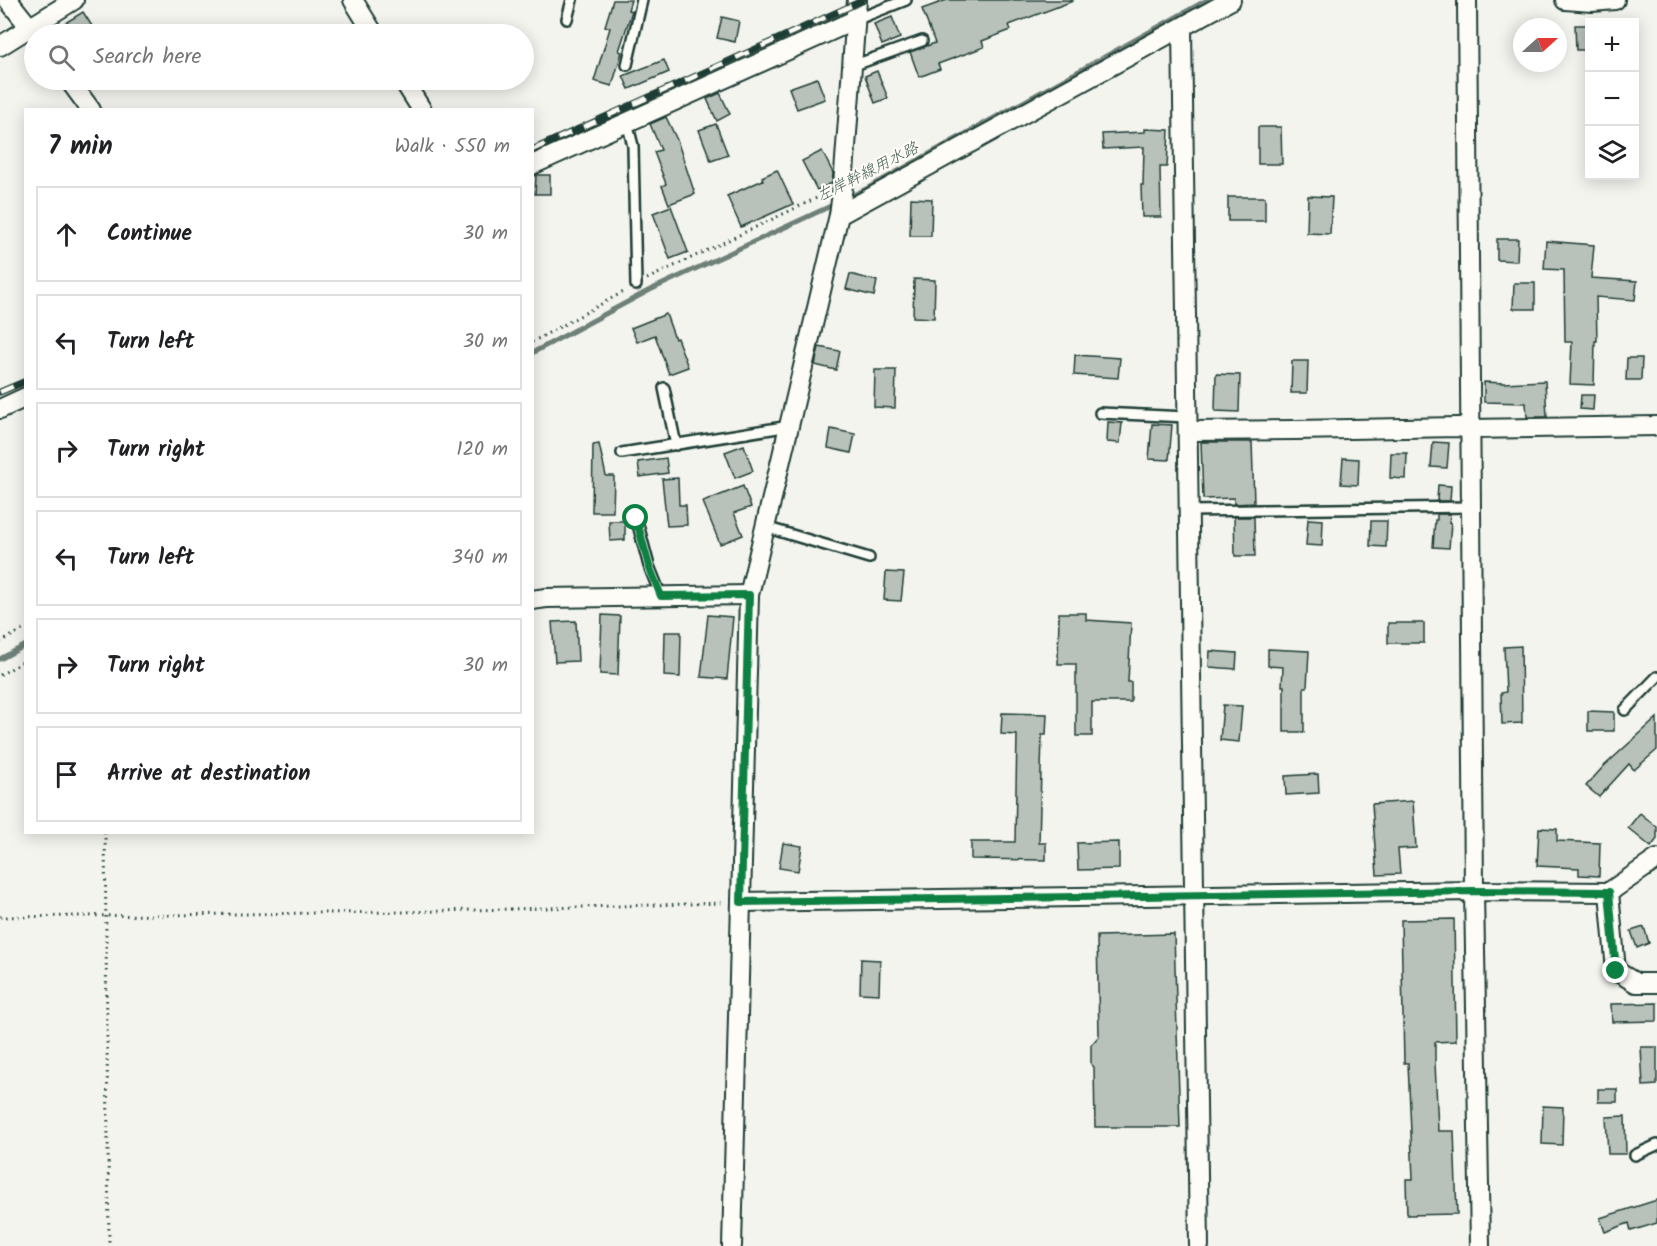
<!DOCTYPE html>
<html lang="en">
<head>
<meta charset="utf-8">
<style>
	:root { --surface:#fff; --page:#f6f6f6; --text:#202124; --muted:#757577; --line:#e0e0e0 }
	body { margin:0; font-family:Kalam,"Klee One",sans-serif; background:var(--page); color:var(--text) }
	.controls { position:absolute; right:18px; top:18px; display:grid; overflow:hidden; border-radius:0px; box-shadow:0 3px 15px #0003 }
	.controls button { width:54px; height:54px; display:grid; place-items:center; padding:0; border:0; border-bottom:2px solid var(--line); background:var(--surface); color:var(--text); font:30px sans-serif }
	.compass { position:absolute; left:1513px; top:18px; width:54px; height:54px; border-radius:50%; background:var(--surface); box-shadow:0 3px 15px #0003; rotate:69deg }
	.stop { position:absolute; width:18px; height:18px; margin:-14px; border:4px solid #0b8043; border-radius:50%; background:#fff }
	.stop.end { background:#0b8043; border-color:#fff; box-shadow:0 2px 6px #0008 }
	.list { margin:0; padding:0; list-style:none }
	h2 { display:flex; justify-content:space-between; align-items:center; height:78px; margin:0; padding:0 24px; font-size:26px }
	h2 small { font-size:20px; font-weight:400; color:var(--muted) }
	.list li { display:grid; grid-template-columns:39px 1fr auto; gap:18px; align-items:center; box-sizing:border-box; height:96px; margin:0 12px 12px; padding:0 12px; border:2px solid var(--line); border-radius:0px }
	.list b { display:block; font-size:22px; white-space:nowrap }
	.list em { font-size:20px; font-style:normal; color:var(--muted) }
	.icon { flex:none; width:33px; height:33px; fill:none; stroke:currentColor; stroke-width:2; stroke-linecap:round; stroke-linejoin:round }
	.map { position:relative; flex:none; width:1657px; height:1246px; overflow:hidden }
	.search { position:absolute; background:var(--surface); box-shadow:0 3px 15px #0003; left:24px; top:24px; width:510px; height:66px; display:flex; align-items:center; gap:15px; box-sizing:border-box; padding:0 21px; border-radius:33px; color:var(--muted); font-size:22px }
	.panel { position:absolute; background:var(--surface); box-shadow:0 3px 15px #0003; left:24px; top:108px; width:510px; height:726px; border-radius:0px }
	.map>svg:first-child { display:block }
	.lines { fill:none; stroke-linecap:round; stroke-linejoin:round }
	.stream { stroke:#6e8179; stroke-width:5 }
	.building { fill:#b9c1bb; stroke:#1f3d34; stroke-width:1.5 }
	.service-casing { stroke:#1f3d34; stroke-width:14 }
	.minor-casing { stroke:#1f3d34; stroke-width:22 }
	.path { stroke:#1f3d34; stroke-width:3; stroke-dasharray:1.5 4.5; stroke-linecap:butt }
	.service { stroke:#fdfcf7; stroke-width:9 }
	.minor { stroke:#fdfcf7; stroke-width:18 }
	.rail-casing { stroke:#1f3d34; stroke-width:7 }
	.rail { stroke:#fdfcf7; stroke-width:4.5; stroke-dasharray:14; stroke-linecap:butt }
	.route { stroke:#0b8043; stroke-width:8 }
	.labels { text-anchor:middle; stroke-width:4.5; stroke-linejoin:round; paint-order:stroke }
	.water-label { font-size:16px; font-style:italic; fill:#475f56; stroke:#fdfcf7 }
</style>
</head>
<body>
<div class="map">
<svg width="1657" height="1246" viewBox="0 0 1657 1246">
	<rect width="100%" height="100%" fill="#f4f4ef"/>
	<filter id="ink" filterUnits="userSpaceOnUse"><feTurbulence type="fractalNoise" baseFrequency=".0167" numOctaves="2"/><feDisplacementMap in="SourceGraphic" scale="12" xChannelSelector="R" yChannelSelector="G"/><feConvolveMatrix kernelMatrix="1 2 1 2 8 2 1 2 1" color-interpolation-filters="sRGB"/></filter>
	<g filter="url(#ink)">
		<g class="lines">
			<g class="stream">
				<path d="M845,199L868,188L1207,0"/>
				<path d="M532,353L650,290L837,203"/>
				<path d="M0,659L26,645"/>
			</g>
		</g>
		<g class="building">
			<path d="M613,0H631L628,10L632,11L619,51L622,52L612,86L594,81L610,28L605,26Z"/>
			<path d="M947,0H1072L1073,1L1009,25L1011,30L982,41L984,47L938,64L940,69L919,77L910,52L935,43L922,9Z"/>
			<path d="M83,12L97,34H72L65,23Z"/>
			<path d="M722,17L739,21L735,42L717,38Z"/>
			<path d="M892,17L900,38L882,45L874,24Z"/>
			<path d="M1575,25H1590V50H1576Z"/>
			<path d="M664,60L669,72L629,89L623,76Z"/>
			<path d="M877,71L888,98L875,103L865,76Z"/>
			<path d="M817,78L825,99L797,109L789,88Z"/>
			<path d="M720,93L730,114L717,121L707,99Z"/>
			<path d="M666,117L677,140L695,194L669,204L662,186L666,184L654,152L661,150L650,124Z"/>
			<path d="M716,124L728,155L711,161L699,130Z"/>
			<path d="M1258,127H1281L1282,164H1258Z"/>
			<path d="M1145,129L1169,130L1167,167H1160L1161,217H1142L1141,185H1143L1144,147L1103,149L1102,134L1145,132Z"/>
			<path d="M822,151L833,173L832,183L817,190L802,161Z"/>
			<path d="M777,170L793,204L741,227L727,196L763,180L762,177Z"/>
			<path d="M536,175H550V194H535Z"/>
			<path d="M1308,196L1332,197L1330,234L1307,233Z"/>
			<rect x="1228" y="197" width="37" height="24"/>
			<path d="M911,198L932,199L931,236H910Z"/>
			<path d="M671,206L688,252L670,259L653,213Z"/>
			<path d="M1497,239H1518L1517,261L1497,260Z"/>
			<path d="M1546,241L1594,245L1591,278L1637,281L1635,300L1596,297L1597,341H1595L1594,385L1570,384L1572,342H1565L1564,270L1544,269Z"/>
			<path d="M850,274L877,281L874,296L846,289Z"/>
			<path d="M914,279L935,280L934,318L913,317Z"/>
			<path d="M1514,283H1535V309H1513Z"/>
			<path d="M666,314L675,339L677,338L688,367L669,374L655,335L637,342L631,328Z"/>
			<path d="M819,347L840,351L836,370L815,365Z"/>
			<path d="M1075,355L1120,358L1118,378L1074,375Z"/>
			<path d="M1627,358H1642L1641,380H1626Z"/>
			<path d="M1292,361H1308L1307,393H1291Z"/>
			<path d="M875,370H896L895,408L874,407Z"/>
			<path d="M1216,374L1240,375L1239,412L1215,411Z"/>
			<path d="M1545,381L1547,417H1527L1526,403L1484,402V382L1504,383Z"/>
			<path d="M1581,395H1594L1593,410L1580,409Z"/>
			<path d="M1108,422L1122,423L1120,443L1107,442Z"/>
			<path d="M1152,424L1172,425L1169,460L1149,459Z"/>
			<path d="M831,429L855,434L851,453L828,448Z"/>
			<path d="M1201,442H1252L1254,503L1234,504V498L1203,499Z"/>
			<path d="M1433,442L1449,443L1447,468L1431,467Z"/>
			<path d="M599,444L606,476H614L613,512H592L593,445Z"/>
			<path d="M744,445L753,471L735,478L725,452Z"/>
			<path d="M1391,453H1407L1406,479L1390,478Z"/>
			<path d="M666,458L668,473L640,477L638,462Z"/>
			<path d="M1343,458L1359,459L1358,485L1341,484Z"/>
			<path d="M678,478L679,505H686L687,525L667,526L662,479Z"/>
			<path d="M1438,485L1451,486L1450,501H1437Z"/>
			<path d="M743,486L751,507L734,513L743,535L720,544L703,502Z"/>
			<path d="M1437,514H1450L1449,523H1451L1449,548L1433,547L1435,520H1437Z"/>
			<path d="M1234,517H1254L1255,556H1235Z"/>
			<path d="M1308,519L1323,520L1322,546L1306,545Z"/>
			<path d="M609,521H625V540L610,541Z"/>
			<path d="M1371,521H1387L1386,547L1370,546Z"/>
			<path d="M886,572L904,573L901,601L884,600Z"/>
			<path d="M1059,613H1086V620L1131,623L1128,682H1131V702H1092V736H1076V664H1058Z"/>
			<path d="M602,615L620,616L618,675L600,674Z"/>
			<path d="M708,615L733,617L727,679L701,677Z"/>
			<path d="M576,621L578,661L555,662L552,622Z"/>
			<rect x="1388" y="623" width="36" height="20"/>
			<path d="M665,632H681L680,677L664,676Z"/>
			<path d="M1521,646L1522,723L1502,724L1501,693L1506,692L1504,647Z"/>
			<path d="M1268,649L1309,651L1307,687H1304V732H1284V686H1282L1283,667L1268,666Z"/>
			<path d="M1210,651L1237,653L1236,669L1209,667Z"/>
			<path d="M1223,705L1242,706L1239,742L1220,740Z"/>
			<path d="M1588,711L1614,712V731H1588Z"/>
			<path d="M1002,713L1047,714L1046,735H1042L1039,843H1046V860L971,859V842H1015L1017,735L1001,734Z"/>
			<path d="M1657,718V750L1634,770L1629,764L1599,797L1586,786L1603,767Z"/>
			<path d="M1318,774L1319,793L1286,795L1285,776Z"/>
			<path d="M1413,801L1416,848L1398,849L1400,874L1377,875L1372,804Z"/>
			<path d="M1640,813L1657,827V839L1651,847L1628,828Z"/>
			<path d="M1539,828L1557,829V841L1600,843L1599,876L1579,875V868L1537,866Z"/>
			<path d="M1119,842V869L1078,870L1077,843Z"/>
			<path d="M783,843L802,846L798,871L779,868Z"/>
			<path d="M1454,919L1456,1041L1435,1042V1062L1438,1131H1454L1457,1214L1407,1215L1406,1179H1413L1408,1063H1404L1401,920Z"/>
			<path d="M1644,927L1649,943L1637,948L1631,931Z"/>
			<path d="M1174,934L1180,1127H1095L1094,1067L1091,1064V1045L1099,1036L1097,936Z"/>
			<path d="M861,959L880,960L879,994L860,993Z"/>
			<path d="M1657,1003V1021L1612,1022L1611,1004Z"/>
			<path d="M1641,1047H1657V1085L1643,1086Z"/>
			<rect x="1598" y="1089" width="19" height="13"/>
			<path d="M1543,1106L1563,1107L1562,1145L1542,1144Z"/>
			<path d="M1625,1116L1626,1154H1608L1606,1117Z"/>
			<path d="M1657,1200V1223L1631,1231L1629,1223L1605,1232L1600,1218Z"/>
		</g>
		<g class="lines">
			<defs>
				<g id="service">
					<path d="M567,19L572,0"/>
					<path d="M855,20L906,0"/>
					<path d="M627,65L642,0"/>
					<path d="M852,66L922,41"/>
					<path d="M627,122L633,146L636,285"/>
					<path d="M664,388L676,445"/>
					<path d="M1100,413L1187,417"/>
					<path d="M622,453L790,426"/>
					<path d="M1189,511L1471,507"/>
					<path d="M636,517L649,566L661,596"/>
					<path d="M765,527L869,558"/>
					<path d="M1625,710L1657,677"/>
					<path d="M1635,1155L1657,1145"/>
				</g>
				<g id="minor">
					<path d="M8,0L35,34"/>
					<path d="M353,0L374,34"/>
					<path d="M1467,0L1474,891L1480,1246"/>
					<path d="M1565,0L1592,2L1615,0"/>
					<path d="M1182,28L1199,1246"/>
					<path d="M0,46L74,0"/>
					<path d="M69,80L91,110"/>
					<path d="M403,80L422,110"/>
					<path d="M532,165L855,20"/>
					<path d="M839,215L1231,0"/>
					<path d="M0,409L26,397"/>
					<path d="M1188,431L1296,430L1458,427L1470,429L1657,426"/>
					<path d="M532,600L546,598L749,595"/>
					<path d="M1609,892L1616,971L1636,983H1657"/>
					<path d="M741,902L1474,891L1609,892L1657,859"/>
					<path d="M732,1246L749,595L839,215L843,186L857,0"/>
				</g>
			</defs>
			<use href="#service" class="service-casing"/>
			<use href="#minor" class="minor-casing"/>
			<g class="path">
				<path d="M647,279L825,194"/>
				<path d="M532,342L625,291"/>
				<path d="M0,642L26,628"/>
				<path d="M0,675L26,660"/>
				<path d="M105,832L109,1246"/>
				<path d="M0,917L402,912L724,903"/>
			</g>
			<use href="#service" class="service"/>
			<use href="#minor" class="minor"/>
			<defs>
				<g id="rail">
					<path d="M532,150L864,0"/>
					<path d="M0,392L26,381"/>
				</g>
			</defs>
			<use href="#rail" class="rail-casing"/>
			<use href="#rail" class="rail"/>
		</g>
	</g>
	<g class="lines" filter="url(#ink)">
		<path class="route" d="M636,518L649,566L661,596L749,595L741,902L1474,891L1609,892L1616,971"/>
	</g>
	<g class="labels">
		<g class="water-label">
			<text transform="translate(867 171) rotate(-27)" y="6">左岸幹線用水路</text>
		</g>
	</g>
</svg>
<div class="controls">
<button>+</button>
<button>−</button>
<button><svg class="icon" aria-label="layers" viewBox="0 0 24 24"><path d="M12 4l9 5-9 5-9-5zM3 14l9 5 9-5"/></svg></button>
</div>
<svg class="compass" viewBox="-18 -18 36 36"><path d="M0-13l5 13h-10z" fill="#e53935"/><path d="M0 13l5-13h-10z" fill="#757577"/></svg>
<div class="stop" style="left:636px;top:518px"></div>
<div class="stop end" style="left:1616px;top:971px"></div>
<div class="search"><svg class="icon" aria-label="search" viewBox="0 0 24 24"><circle cx="10" cy="10" r="6"/><path d="M15 15l6 6"/></svg>Search here</div>
<section class="panel">
<h2>7 min<small>Walk · 550 m</small></h2>
<ul class="list">
<li><svg class="icon" aria-label="ahead" viewBox="0 0 24 24"><path d="M12 20V5M6 11l6-6 6 6"/></svg><div><b>Continue</b></div><em>30 m</em></li>
<li><svg class="icon" aria-label="left" viewBox="0 0 24 24"><path d="M17 20v-9H6M10 6l-5 5 5 5"/></svg><div><b>Turn left</b></div><em>30 m</em></li>
<li><svg class="icon" aria-label="right" viewBox="0 0 24 24"><path d="M7 20v-9h11M14 6l5 5-5 5"/></svg><div><b>Turn right</b></div><em>120 m</em></li>
<li><svg class="icon" aria-label="left" viewBox="0 0 24 24"><path d="M17 20v-9H6M10 6l-5 5 5 5"/></svg><div><b>Turn left</b></div><em>340 m</em></li>
<li><svg class="icon" aria-label="right" viewBox="0 0 24 24"><path d="M7 20v-9h11M14 6l5 5-5 5"/></svg><div><b>Turn right</b></div><em>30 m</em></li>
<li><svg class="icon" aria-label="arrive" viewBox="0 0 24 24"><path d="M6 21V4h12l-3 4 3 4H6"/></svg><div><b>Arrive at destination</b></div></li>
</ul>
</section>
</div>
</body>
</html>
